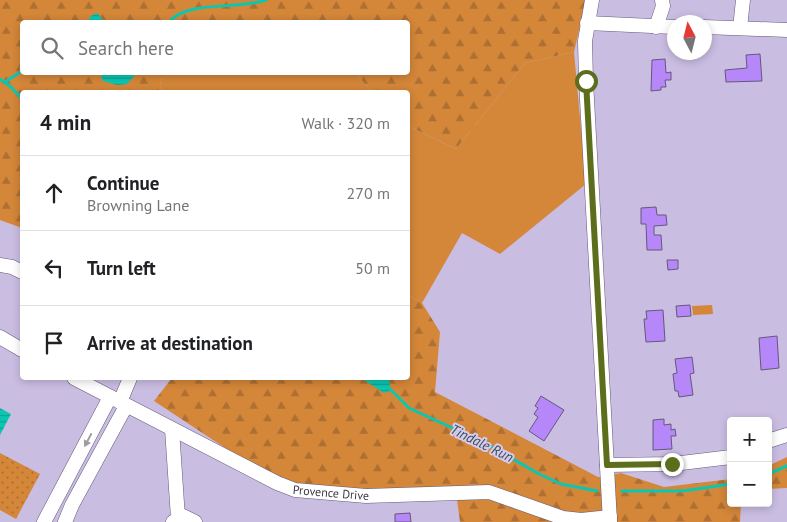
<!DOCTYPE html>
<html lang="en">
<head>
<meta charset="utf-8">
<style>
	:root { --surface:#fff; --page:#f6f6f6; --text:#202124; --muted:#757577; --line:#e0e0e0 }
	body { margin:0; font-family:"PT Sans",sans-serif; background:var(--page); color:var(--text) }
	.controls { position:absolute; right:15px; bottom:15px; display:grid; overflow:hidden; border-radius:5px; box-shadow:0 2px 8px #0003 }
	.controls button { width:45px; height:45px; display:grid; place-items:center; padding:0; border:0; border-bottom:1px solid var(--line); background:var(--surface); color:var(--text); font:25px sans-serif }
	.compass { position:absolute; left:667px; top:15px; width:45px; height:45px; border-radius:50%; background:var(--surface); box-shadow:0 2px 8px #0003; rotate:353deg }
	.stop { position:absolute; width:15px; height:15px; margin:-11px; border:4px solid #5c6e1c; border-radius:50%; background:#fff }
	.stop.end { background:#5c6e1c; border-color:#fff; box-shadow:0 1px 5px #0008 }
	.list { margin:0; padding:0; list-style:none }
	h2 { display:flex; justify-content:space-between; align-items:center; height:65px; margin:0; padding:0 20px; font-size:21px }
	h2 small { font-size:16px; font-weight:400; color:var(--muted) }
	.list li { display:grid; grid-template-columns:32px 1fr auto; gap:15px; align-items:center; box-sizing:border-box; height:75px; padding:0 20px; border-top:1px solid var(--line) }
	.list b { display:block; font-size:19px; white-space:nowrap }
	.list p { margin:0; font-size:16px; white-space:nowrap; color:var(--muted) }
	.list em { font-size:16px; font-style:normal; color:var(--muted) }
	.icon { flex:none; width:28px; height:28px; fill:none; stroke:currentColor; stroke-width:2; stroke-linecap:round; stroke-linejoin:round }
	.map { position:relative; flex:none; width:787px; height:522px; overflow:hidden }
	.search { position:absolute; background:var(--surface); box-shadow:0 2px 8px #0003; left:20px; top:20px; width:390px; height:55px; display:flex; align-items:center; gap:12px; box-sizing:border-box; padding:0 18px; border-radius:5px; color:var(--muted); font-size:19px }
	.panel { position:absolute; background:var(--surface); box-shadow:0 2px 8px #0003; left:20px; top:90px; width:390px; height:290px; border-radius:5px }
	.map>svg:first-child { display:block }
	.grass { fill:#d48639 }
	.forest { fill:url(#forest-firs) }
	.park { fill:url(#park-dots) }
	.water { fill:url(#water-rules) }
	.lines { fill:none; stroke-linecap:round; stroke-linejoin:round }
	.stream { stroke:#0bc7b2; stroke-width:3 }
	.building { fill:#b687f9; stroke:#655879 }
	.minor-casing { stroke:#645879; stroke-width:15 }
	.minor { stroke:#fff; stroke-width:14 }
	.oneway { fill:#9e9ca3 }
	.route { stroke:#5c6e1c; stroke-width:6 }
	.labels { text-anchor:middle; stroke-width:4; stroke-linejoin:round; paint-order:stroke }
	.street-label { font-size:12px; fill:#3d3847; stroke:#d7c9ef }
	.water-label { font-size:14px; font-style:italic; fill:#32524c; stroke:#d7c9ef }
</style>
</head>
<body>
<div class="map">
<svg width="787" height="522" viewBox="0 0 787 522">
	<defs>
		<pattern id="forest-firs" width="22" height="20" patternUnits="userSpaceOnUse" patternTransform="scale(1.25)"><rect width="22" height="20" fill="#d48639"/><path d="M5 1l3.5 6h-7zM16 11l3.5 6h-7z" fill="#ad6f32"/></pattern>
		<pattern id="park-dots" width="8" height="8" patternUnits="userSpaceOnUse" patternTransform="scale(1.25)"><rect width="8" height="8" fill="#d48639"/><path d="M2 2h.1M6 6h.1" fill="none" stroke="#ad6f32" stroke-width="1.8" stroke-linecap="round"/></pattern>
		<pattern id="water-rules" width="6" height="5" patternUnits="userSpaceOnUse" patternTransform="scale(1.25)"><rect width="6" height="5" fill="#0bc7b2"/><path d="M0 2.5h6" fill="none" stroke="#0ca393"/></pattern>
	</defs>
	<rect width="100%" height="100%" fill="#cabde2"/>
	<g class="grass">
		<path d="M574,52L586,184L500,254L462,233L422,303L408,295V126L456,149L525,63Z"/>
		<path d="M171,72L355,73L372,92H162L160,80Z"/>
		<path d="M712,305L713,314L693,315L692,306Z"/>
	</g>
	<g class="forest">
		<path d="M0,0H586L574,52L525,63L456,149L408,126V92H372L355,73L408,72V22H22V72L171,73L160,80L162,92H22V228L0,220Z"/>
		<path d="M408,295L422,303L440,332L435,392L598,477L621,473L664,487L731,479V503H741L740,522H460L456,492L289,490L154,401L172,378H408Z"/>
		<path d="M787,457V488L768,489V466Z"/>
	</g>
	<path class="park" d="M0,453L40,474L16,519L0,510Z"/>
	<g class="water">
		<path d="M97,13L105,22H87L91,16Z"/>
		<path d="M100,73V72L137,73L127,84L117,85L103,81Z"/>
		<path d="M361,378H389L390,391L384,393Z"/>
		<path d="M0,408L11,414L0,435Z"/>
	</g>
	<g class="lines">
		<g class="stream">
			<path d="M169,22C188,0 237,10 266,0"/>
			<path d="M0,79L11,87L22,99"/>
			<path d="M5,82L22,71"/>
			<path d="M389,388L409,408L483,442L539,474L561,484L597,491"/>
			<path d="M768,474L787,466"/>
			<path d="M622,491H683L731,484"/>
		</g>
	</g>
	<g class="building">
		<path d="M760,54L762,81L726,82L725,70L747,68L746,55Z"/>
		<path d="M665,59L666,73L671,72V80H665L666,87H661V90L651,91L652,60Z"/>
		<path d="M656,207L657,215H666L667,225L654,226V235H661L662,250H647L646,224H641V208Z"/>
		<path d="M667,260H678V269L668,270Z"/>
		<path d="M690,305L691,316L677,317L676,306Z"/>
		<path d="M663,310L665,341L646,342L644,319H647L646,311Z"/>
		<path d="M777,336L779,368L761,370L759,338Z"/>
		<path d="M692,357L694,373L690,374L693,395L679,397L678,391H675L673,374L677,373L675,359Z"/>
		<path d="M541,396L564,410L544,441L529,431L538,417L534,414L538,408L535,406Z"/>
		<path d="M664,419V425L671,424V430L675,429L676,436H671L672,449L653,450V420Z"/>
		<path d="M410,513L411,522H395V514Z"/>
	</g>
	<g class="lines">
		<defs>
			<g id="minor">
				<path d="M592,0L585,41L586,81L610,522"/>
				<path d="M587,23L674,27"/>
				<path d="M656,27L663,6L662,0"/>
				<path d="M704,27L787,30"/>
				<path d="M740,28L743,0"/>
				<path d="M0,265L12,267L22,272"/>
				<path d="M0,337L22,350"/>
				<path id="s1" d="M74,378L277,483L295,490L366,496L489,492L563,518L581,520L610,517"/>
				<path d="M120,402L130,378"/>
				<path d="M172,429L178,518"/>
				<path d="M768,441L787,435"/>
				<path d="M607,465L673,464L731,457"/>
				<path d="M44,522L110,397"/>
				<path d="M65,522L72,505L126,406"/>
				<path d="M173,522L183,516L195,522"/>
			</g>
		</defs>
		<use href="#minor" class="minor-casing"/>
		<use href="#minor" class="minor"/>
	</g>
	<defs><path id="oneway-solid" d="M-6-.8H1V-3.2L6.5 0L1 3.2V.8H-6Z" transform="scale(1.25)"/></defs>
	<use class="oneway" href="#oneway-solid" transform="translate(88 440) rotate(118)"/>
	<g class="lines">
		<path class="route" d="M586,81L607,465L672,464"/>
	</g>
	<g class="labels">
		<g class="street-label">
			<text dy="4" stroke="none"><textPath href="#s1" startOffset="284">Provence Drive</textPath></text>
		</g>
		<g class="water-label">
			<text transform="translate(482 443) rotate(26)" y="5">Tindale Run</text>
		</g>
	</g>
</svg>
<div class="controls">
<button>+</button>
<button>−</button>
</div>
<svg class="compass" viewBox="-18 -18 36 36"><path d="M0-13l5 13h-10z" fill="#e53935"/><path d="M0 13l5-13h-10z" fill="#757577"/></svg>
<div class="stop" style="left:586px;top:81px"></div>
<div class="stop end" style="left:672px;top:464px"></div>
<div class="search"><svg class="icon" aria-label="search" viewBox="0 0 24 24"><circle cx="10" cy="10" r="6"/><path d="M15 15l6 6"/></svg>Search here</div>
<section class="panel">
<h2>4 min<small>Walk · 320 m</small></h2>
<ul class="list">
<li><svg class="icon" aria-label="ahead" viewBox="0 0 24 24"><path d="M12 20V5M6 11l6-6 6 6"/></svg><div><b>Continue</b><p>Browning Lane</p></div><em>270 m</em></li>
<li><svg class="icon" aria-label="left" viewBox="0 0 24 24"><path d="M17 20v-9H6M10 6l-5 5 5 5"/></svg><div><b>Turn left</b></div><em>50 m</em></li>
<li><svg class="icon" aria-label="arrive" viewBox="0 0 24 24"><path d="M6 21V4h12l-3 4 3 4H6"/></svg><div><b>Arrive at destination</b></div></li>
</ul>
</section>
</div>
</body>
</html>
